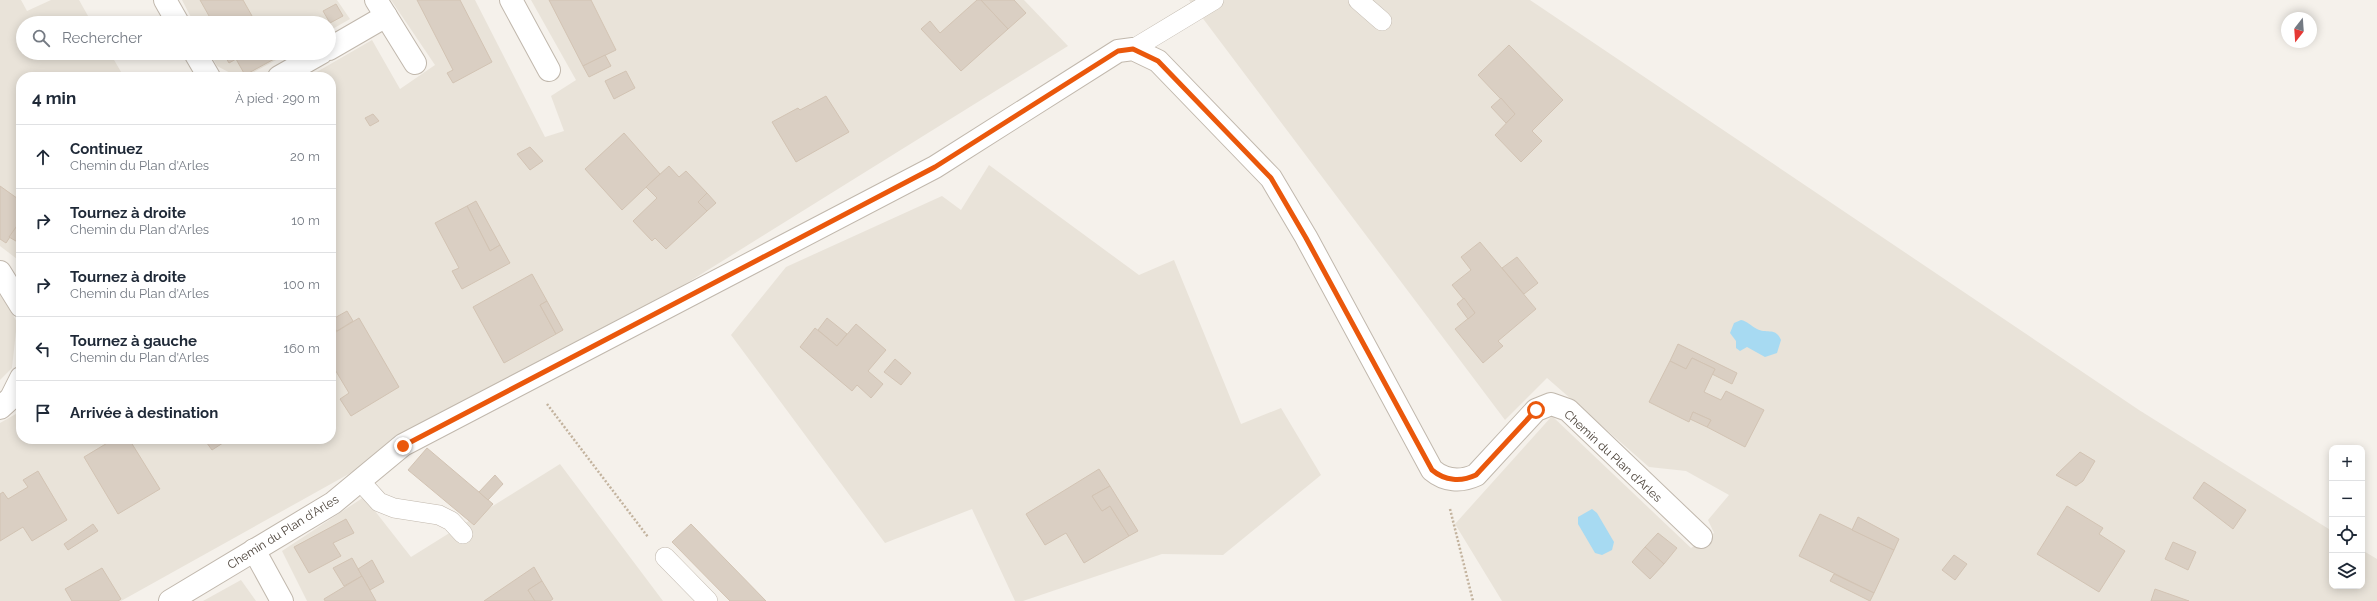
<!DOCTYPE html>
<html lang="fr">
<head>
<meta charset="utf-8">
<style>
	:root { --surface:#fff; --page:#f6f6f7; --text:#1f2937; --muted:#747a83; --line:#e0e1e3 }
	body { margin:0; font-family:Raleway,sans-serif; background:var(--page); color:var(--text) }
	.controls { position:absolute; right:12px; bottom:12px; display:grid; overflow:hidden; border-radius:8px; box-shadow:0 2px 10px #0003 }
	.controls button { width:36px; height:36px; display:grid; place-items:center; padding:0; border:0; border-bottom:1px solid var(--line); background:var(--surface); color:var(--text); font:20px sans-serif }
	.compass { position:absolute; left:2281px; top:12px; width:36px; height:36px; border-radius:50%; background:var(--surface); box-shadow:0 2px 10px #0003; rotate:197deg }
	.stop { position:absolute; width:12px; height:12px; margin:-9px; border:3px solid #ea580c; border-radius:50%; background:#fff }
	.stop.end { background:#ea580c; border-color:#fff; box-shadow:0 1px 4px #0008 }
	.list { margin:0; padding:0; list-style:none }
	h2 { display:flex; justify-content:space-between; align-items:center; height:52px; margin:0; padding:0 16px; font-size:17px }
	h2 small { font-size:13px; font-weight:400; color:var(--muted) }
	.list li { display:grid; grid-template-columns:26px 1fr auto; gap:12px; align-items:center; box-sizing:border-box; height:64px; padding:0 16px; border-top:1px solid var(--line) }
	.list b { display:block; font-size:15px; white-space:nowrap }
	.list p { margin:0; font-size:13px; white-space:nowrap; color:var(--muted) }
	.list em { font-size:13px; font-style:normal; color:var(--muted) }
	.icon { flex:none; width:22px; height:22px; fill:none; stroke:currentColor; stroke-width:2; stroke-linecap:round; stroke-linejoin:round }
	.map { position:relative; flex:none; width:2377px; height:601px; overflow:hidden }
	.search { position:absolute; background:var(--surface); box-shadow:0 2px 10px #0003; left:16px; top:16px; width:320px; height:44px; display:flex; align-items:center; gap:10px; box-sizing:border-box; padding:0 14px; border-radius:22px; color:var(--muted); font-size:15px }
	.panel { position:absolute; background:var(--surface); box-shadow:0 2px 10px #0003; left:16px; top:72px; width:320px; height:372px; border-radius:16px }
	.map>svg:first-child { display:block }
	.residential { fill:#e9e3d9 }
	.water { fill:#a7daf2 }
	.building { fill:#dacfc3; stroke:#d2c3b3 }
	.lines { fill:none; stroke-linecap:round; stroke-linejoin:round }
	.lane-casing { stroke:#c1b8ad; stroke-width:20 }
	.street-casing { stroke:#c1b8ad; stroke-width:24 }
	.path { stroke:#c3b39e; stroke-width:2.5; stroke-dasharray:2 2; stroke-linecap:butt }
	.lane { stroke:#fff; stroke-width:19 }
	.street { stroke:#fff; stroke-width:22 }
	.route { stroke:#ea580c; stroke-width:5 }
	.labels { text-anchor:middle; stroke-width:3; stroke-linejoin:round; paint-order:stroke }
	.street-label { font-size:12px; fill:#4a4138; stroke:#fff }
</style>
</head>
<body>
<div class="map">
<svg width="2377" height="601" viewBox="0 0 2377 601">
	<rect width="100%" height="100%" fill="#f5f1eb"/>
	<g class="residential">
		<path d="M0,0H21L27,11L51,0H79L92,23H23V53H110L124,77H21V262L0,246Z"/>
		<path d="M182,0H337L350,19L329,31V23H194Z"/>
		<path d="M391,0H475L545,137L564,131L551,96L576,80L531,0H1024L1068,46L650,306L121,601H0V423L21,411V439H331V77H308L372,40L400,89L435,65Z"/>
		<path d="M1189,0H1530L2139,410L2332,531V586H2362V550L2377,559V601H1502L1455,524L1552,416L1691,548L1714,533L1708,520L1729,495L1686,471L1649,467L1547,378L1505,420Z"/>
		<path d="M210,53H289L245,77H238L217,66Z"/>
		<path d="M989,165L1139,275L1174,260L1241,424L1281,408L1321,475L1223,555L1162,554L1023,601H1015L972,509L885,543L731,335L786,267L942,196L961,210Z"/>
		<path d="M0,294L17,322L12,368L0,380Z"/>
		<path d="M560,464L663,601H307L282,551L364,497L411,557Z"/>
		<path d="M241,580L256,601H203Z"/>
	</g>
	<g class="water">
		<path d="M1741,320C1747,321 1751,326 1757,329C1766,334 1776,327 1781,340L1777,353L1765,357L1747,347L1740,351L1736,348V341L1730,333L1734,323Z"/>
		<path d="M1592,509L1597,513L1614,542L1612,550L1602,555L1595,553L1578,524V517Z"/>
	</g>
	<g class="building">
		<path d="M200,0H243L256,23H213Z"/>
		<path d="M417,0H460L492,62L453,83L447,73L453,70Z"/>
		<path d="M549,0H591L616,50L583,66Z"/>
		<path d="M981,0L1008,29L961,71L921,29L930,21L940,33L977,0Z"/>
		<path d="M981,0H1014L1026,13L1008,29Z"/>
		<path d="M336,4L343,16L330,23L323,11Z"/>
		<path d="M1509,45L1563,100L1532,131L1542,141L1521,162L1495,135L1515,114L1478,75Z"/>
		<path d="M223,53H273L276,58L245,75L236,59L229,63Z"/>
		<path d="M605,55L611,66L589,77L583,66Z"/>
		<path d="M626,71L635,88L614,99L605,81Z"/>
		<path d="M826,96L849,132L796,162L772,122L798,108L800,110Z"/>
		<path d="M1501,98L1515,114L1506,123L1491,107Z"/>
		<path d="M373,114L379,121L370,126L365,118Z"/>
		<path d="M624,133L660,174L622,210L585,169Z"/>
		<path d="M530,147L543,161L530,170L517,154Z"/>
		<path d="M669,166L679,177L686,171L707,193L698,202L707,211L666,249L655,238L652,241L633,221L657,198L646,187Z"/>
		<path d="M0,186L21,201V220L6,243L0,239Z"/>
		<path d="M707,193L716,203L707,211L698,202Z"/>
		<path d="M476,201L500,245L490,251L467,206Z"/>
		<path d="M467,206L490,251L500,245L510,263L462,289L452,271L459,268L435,223Z"/>
		<path d="M21,220V244L9,237Z"/>
		<path d="M1480,242L1536,309L1498,341L1503,346L1483,363L1455,329L1475,313L1452,285L1471,270L1461,257Z"/>
		<path d="M1517,257L1538,283L1524,294L1502,268Z"/>
		<path d="M532,274L547,301L540,305L556,334L504,363L473,307Z"/>
		<path d="M1464,298L1475,313L1468,319L1457,304Z"/>
		<path d="M547,301L563,330L556,334L540,305Z"/>
		<path d="M347,311L353,321L337,331L331,324V320Z"/>
		<path d="M359,318L399,387L351,416L340,399L349,393L331,363V335Z"/>
		<path d="M827,318L847,334L837,346L818,330Z"/>
		<path d="M856,324L886,350L868,371L883,384L871,398L857,385L852,391L800,347L815,328L837,346Z"/>
		<path d="M1678,344L1737,373L1732,384L1712,374L1715,369L1692,358L1686,369L1670,361Z"/>
		<path d="M1692,358L1715,369L1704,392L1721,400L1726,391L1764,410L1745,447L1707,427L1711,420L1693,412L1689,422L1649,402L1670,361L1686,369Z"/>
		<path d="M895,359L911,373L901,385L884,372Z"/>
		<path d="M1693,412L1711,420L1707,427L1690,419Z"/>
		<path d="M114,439H129L160,489L118,514L84,457Z"/>
		<path d="M204,439H229L212,450Z"/>
		<path d="M427,448L493,504L474,525L408,470Z"/>
		<path d="M2080,452L2095,461L2083,481L2076,486L2056,475Z"/>
		<path d="M1099,469L1110,486L1092,496L1102,511L1110,506L1129,536L1084,563L1066,533L1045,545L1026,514Z"/>
		<path d="M38,471L67,520L32,541L23,527L0,541V494L3,492L8,499L28,487L23,480Z"/>
		<path d="M495,475L503,484L488,500L479,492Z"/>
		<path d="M2204,482L2246,510L2233,529L2193,498Z"/>
		<path d="M1110,486L1138,531L1129,536L1110,506L1102,511L1092,496Z"/>
		<path d="M2067,506L2103,528L2099,534L2125,551L2099,592L2037,554Z"/>
		<path d="M1820,514L1894,550L1874,593L1799,556Z"/>
		<path d="M1858,517L1899,539L1894,550L1852,530Z"/>
		<path d="M346,519L354,533L333,543L341,556L309,573L294,547Z"/>
		<path d="M93,524L98,531L68,550L64,544Z"/>
		<path d="M691,524L766,601H730L672,542Z"/>
		<path d="M1658,533L1677,548L1664,564L1645,547Z"/>
		<path d="M2173,542L2196,552L2188,570L2165,559Z"/>
		<path d="M1645,547L1664,564L1650,579L1632,562Z"/>
		<path d="M1954,555L1967,564L1955,580L1942,570Z"/>
		<path d="M352,558L362,576L344,586L333,568Z"/>
		<path d="M372,560L384,582L370,590L358,569Z"/>
		<path d="M534,567L542,581L528,590L535,601H484Z"/>
		<path d="M102,568L121,599L118,601H72L65,589Z"/>
		<path d="M1834,574L1874,593L1870,601L1830,581Z"/>
		<path d="M362,576L376,601H325L324,599Z"/>
		<path d="M542,581L553,599L550,601H535L528,590Z"/>
		<path d="M2155,589L2189,601H2151Z"/>
	</g>
	<g class="lines">
		<defs>
			<g id="lane">
				<path d="M1358,0L1382,21"/>
				<path d="M1133,49L1214,0"/>
				<path d="M360,481L379,502L394,508L439,515L451,521L463,534"/>
				<path d="M665,557L708,601"/>
			</g>
			<g id="street">
				<path d="M165,0L178,23"/>
				<path d="M376,0L415,63"/>
				<path d="M511,0L549,70"/>
				<path d="M329,49L386,16"/>
				<path d="M195,53L209,77"/>
				<path d="M279,77L321,53"/>
				<path d="M0,272L21,306"/>
				<path d="M0,408L11,398L21,378"/>
				<path d="M254,550L282,601"/>
				<path d="M170,601L333,503L403,445L935,167L1118,51L1133,49L1158,61L1271,178L1306,237L1432,470C1445,481 1461,482 1476,475L1536,410L1551,404L1568,410L1701,537"/>
			</g>
		</defs>
		<use href="#lane" class="lane-casing"/>
		<use href="#street" class="street-casing"/>
		<g class="path">
			<path d="M547,404L648,537"/>
			<path d="M1450,509L1473,601"/>
		</g>
		<use href="#lane" class="lane"/>
		<use href="#street" class="street"/>
	</g>
	<g class="lines">
		<path class="route" d="M403,446L935,167L1118,51L1133,49L1158,61L1271,178L1306,238L1432,470C1445,481 1461,482 1476,475L1536,410"/>
	</g>
	<g class="labels">
		<g class="street-label">
			<text transform="translate(1613 456) rotate(43)" y="4">Chemin du Plan d'Arles</text>
			<text transform="translate(283 532) rotate(-32)" y="4">Chemin du Plan d'Arles</text>
		</g>
	</g>
</svg>
<div class="controls">
<button>+</button>
<button>−</button>
<button><svg class="icon" aria-label="locate" viewBox="0 0 24 24"><circle cx="12" cy="12" r="6"/><path d="M12 2v4M12 18v4M2 12h4M18 12h4"/></svg></button>
<button><svg class="icon" aria-label="layers" viewBox="0 0 24 24"><path d="M12 4l9 5-9 5-9-5zM3 14l9 5 9-5"/></svg></button>
</div>
<svg class="compass" viewBox="-18 -18 36 36"><path d="M0-13l5 13h-10z" fill="#e53935"/><path d="M0 13l5-13h-10z" fill="#747a83"/></svg>
<div class="stop" style="left:1536px;top:410px"></div>
<div class="stop end" style="left:403px;top:446px"></div>
<div class="search"><svg class="icon" aria-label="search" viewBox="0 0 24 24"><circle cx="10" cy="10" r="6"/><path d="M15 15l6 6"/></svg>Rechercher</div>
<section class="panel">
<h2>4 min<small>À pied · 290 m</small></h2>
<ul class="list">
<li><svg class="icon" aria-label="ahead" viewBox="0 0 24 24"><path d="M12 20V5M6 11l6-6 6 6"/></svg><div><b>Continuez</b><p>Chemin du Plan d'Arles</p></div><em>20 m</em></li>
<li><svg class="icon" aria-label="right" viewBox="0 0 24 24"><path d="M7 20v-9h11M14 6l5 5-5 5"/></svg><div><b>Tournez à droite</b><p>Chemin du Plan d'Arles</p></div><em>10 m</em></li>
<li><svg class="icon" aria-label="right" viewBox="0 0 24 24"><path d="M7 20v-9h11M14 6l5 5-5 5"/></svg><div><b>Tournez à droite</b><p>Chemin du Plan d'Arles</p></div><em>100 m</em></li>
<li><svg class="icon" aria-label="left" viewBox="0 0 24 24"><path d="M17 20v-9H6M10 6l-5 5 5 5"/></svg><div><b>Tournez à gauche</b><p>Chemin du Plan d'Arles</p></div><em>160 m</em></li>
<li><svg class="icon" aria-label="arrive" viewBox="0 0 24 24"><path d="M6 21V4h12l-3 4 3 4H6"/></svg><div><b>Arrivée à destination</b></div></li>
</ul>
</section>
</div>
</body>
</html>
